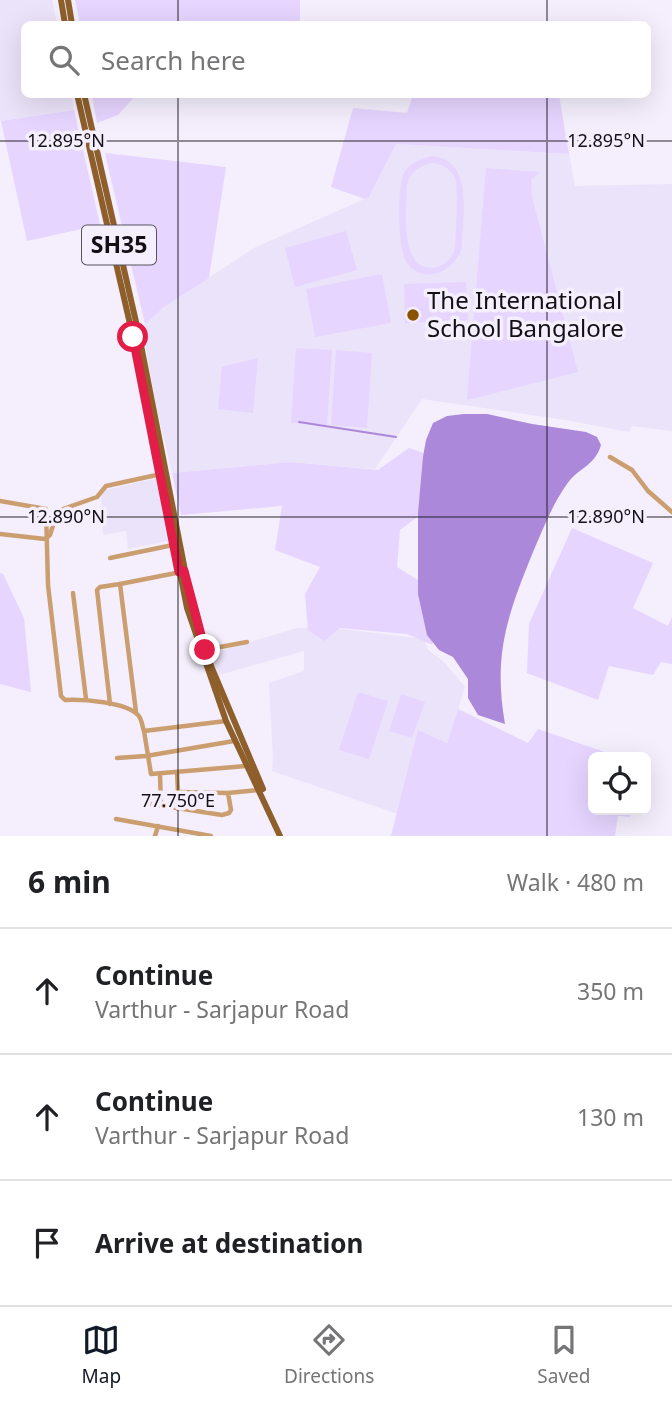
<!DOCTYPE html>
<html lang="en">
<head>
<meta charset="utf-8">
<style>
	:root { --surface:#fff; --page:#f6f6f6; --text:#202124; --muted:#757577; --line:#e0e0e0; --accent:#111827 }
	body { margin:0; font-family:"Noto Sans",sans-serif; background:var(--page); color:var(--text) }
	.controls { position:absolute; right:21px; bottom:21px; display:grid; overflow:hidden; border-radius:10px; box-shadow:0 7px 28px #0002 }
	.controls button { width:63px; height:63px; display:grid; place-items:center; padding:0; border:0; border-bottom:2px solid var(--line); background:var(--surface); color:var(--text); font:35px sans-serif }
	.stop { position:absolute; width:21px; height:21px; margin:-16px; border:5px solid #e11d48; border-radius:50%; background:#fff }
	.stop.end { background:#e11d48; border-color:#fff; box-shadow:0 2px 7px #0008 }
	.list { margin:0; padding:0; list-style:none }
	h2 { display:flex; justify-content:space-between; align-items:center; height:91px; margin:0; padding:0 28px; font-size:30px }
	h2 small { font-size:23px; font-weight:400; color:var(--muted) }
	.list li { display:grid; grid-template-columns:46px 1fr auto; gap:21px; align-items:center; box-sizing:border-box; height:126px; padding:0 28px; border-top:2px solid var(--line) }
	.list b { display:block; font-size:26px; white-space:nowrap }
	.list p { margin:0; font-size:23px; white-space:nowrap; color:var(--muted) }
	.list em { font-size:23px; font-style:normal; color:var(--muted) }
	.icon { flex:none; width:38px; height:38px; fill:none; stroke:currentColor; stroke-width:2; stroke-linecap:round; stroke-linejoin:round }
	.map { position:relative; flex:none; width:672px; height:836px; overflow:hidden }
	.search { position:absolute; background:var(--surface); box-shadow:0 7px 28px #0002; left:21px; right:21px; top:21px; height:77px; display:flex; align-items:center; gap:18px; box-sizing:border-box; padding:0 24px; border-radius:10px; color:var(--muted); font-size:26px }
	.sheet { height:469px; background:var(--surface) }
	nav { display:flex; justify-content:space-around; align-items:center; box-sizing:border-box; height:98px; border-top:2px solid var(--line); background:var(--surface); font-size:19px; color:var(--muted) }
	nav a { display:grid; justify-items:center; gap:4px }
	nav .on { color:var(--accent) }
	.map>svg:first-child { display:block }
	.built { fill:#ebe3f9 }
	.green { fill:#e6d5ff; fill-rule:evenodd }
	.water { fill:#ab88d9 }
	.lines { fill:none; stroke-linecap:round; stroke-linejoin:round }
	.stream { stroke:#ab88d9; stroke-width:2 }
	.minor { stroke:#cb9e70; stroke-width:4.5 }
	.major { stroke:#8e5f2a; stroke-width:6 }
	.route { stroke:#e11d48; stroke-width:9 }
	.ticks { fill:none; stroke:#121015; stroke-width:2; stroke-opacity:0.45 }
	.poi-dot { fill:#895303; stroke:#f4eefd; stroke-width:2.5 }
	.labels { text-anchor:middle; stroke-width:7; stroke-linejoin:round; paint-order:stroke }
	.shield { fill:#f4eefd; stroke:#56535b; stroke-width:2 }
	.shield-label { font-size:23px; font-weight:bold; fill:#121015 }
	.poi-label { font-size:24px; fill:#121015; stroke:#f4eefd; text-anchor:start }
	.ticks-label { font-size:18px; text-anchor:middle; fill:#121015; stroke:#f4eefd; stroke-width:7; stroke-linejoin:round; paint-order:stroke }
</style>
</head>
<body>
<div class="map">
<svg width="672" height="836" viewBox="0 0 672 836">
	<rect width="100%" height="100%" fill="#f4eefd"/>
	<g class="built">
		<path d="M0,0H52L57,24H24V94L71,95L74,110L0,121Z"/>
		<path d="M396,144L569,154L575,186L672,184V431L632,426L629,432L566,420L422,399L375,469L291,462L172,473L156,405L144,338L145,324L164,307L254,248L369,197Z"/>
		<path d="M157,478L167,541L128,549L126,531L103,535L101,491Z"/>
		<path d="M297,628H333L424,639L428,650L443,661L465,687L447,743L418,730L398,814L272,771L273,758L269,683L304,671V651L219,675L210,654Z"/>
	</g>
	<g class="green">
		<path d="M75,0H300V24H80Z"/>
		<path d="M436,94L559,95L569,154L396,144L369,197L365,199L331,187L353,108L407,113L413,95L435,97Z"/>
		<path d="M92,95V94L136,95L118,115L97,123Z"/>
		<path d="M74,110L100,225L27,241L1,121Z"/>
		<path d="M105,153L226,167L209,278L164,307L145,324Z"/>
		<path d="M431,156C475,159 462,217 462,248C454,273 419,287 405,259C398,246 397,185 404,173C409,163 421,159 431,156ZM432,163C443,164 453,170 456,181C458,189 456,245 454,252C450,261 442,267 433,268C398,270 407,206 407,184C411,172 419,166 432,163Z"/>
		<path d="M486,168L540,172L531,180L532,197L578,372L467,400Z"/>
		<path d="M346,231L357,270L295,287L285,248Z"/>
		<path d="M382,274L391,323L315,337L306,289Z"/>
		<path d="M466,282L468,320L405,323L404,284Z"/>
		<path d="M296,348L332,350L327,425L291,423Z"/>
		<path d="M336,350L372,353L367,428L331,425Z"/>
		<path d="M258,358L253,413L218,409L222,367Z"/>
		<path d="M409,448L432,456L436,503L400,530L397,567L421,582L433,645L407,634L340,628L324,641L308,630L305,594L320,567L275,550L282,506L181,515L172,473L291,462L378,470Z"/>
		<path d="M572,528L653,563L633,608L668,626L672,617V664L661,662L653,675L609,666L598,700L527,673L529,624Z"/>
		<path d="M0,573L3,574L24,618L31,692L0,684Z"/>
		<path d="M358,692L388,701L369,759L339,750Z"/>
		<path d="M401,694L425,702L412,738L389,731Z"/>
		<path d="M458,709L528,743L538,729L619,757H593V810H632L630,817L618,816L615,836H391L418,730L447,743Z"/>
	</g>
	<path class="water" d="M464,414H487L532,424L586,432L597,437L601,445C595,466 578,468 567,484C552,505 543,529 533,552C507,616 493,655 505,724L478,715L468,698V679L453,657L439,650L427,635L418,594V513L423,457L426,440L433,423L447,416Z"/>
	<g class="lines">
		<path class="stream" d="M299,422L396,437"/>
		<g class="minor">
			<path d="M610,457L632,470L648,491L672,512"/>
			<path d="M0,501L46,509L48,585L61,696L65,700C82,699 126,702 138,715C142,719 142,726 144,731"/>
			<path d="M0,534L45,539L50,535L55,519L63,509L97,497L106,486L161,474"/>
			<path d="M110,558L173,545"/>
			<path d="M120,584L181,572"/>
			<path d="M73,593L86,699"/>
			<path d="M204,650L247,642"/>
			<path d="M110,704L97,590L100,587L120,584L136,712"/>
			<path d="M226,721L144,731L151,774L246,766"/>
			<path d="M117,758L146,756L234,741"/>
			<path d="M177,773L178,792"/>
			<path d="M160,775L161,806"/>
			<path d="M151,804L222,815L229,813L231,810L228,793L258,790"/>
			<path d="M178,809V792L228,793"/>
			<path d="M116,819L211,836"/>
			<path d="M155,836L158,826"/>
		</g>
		<g class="major">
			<path d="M61,0L65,24"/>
			<path d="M68,0L72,24"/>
			<path d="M77,94L133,337L187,608L226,721L280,836"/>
			<path d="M84,94L139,335L192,606L211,666L263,789"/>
		</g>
	</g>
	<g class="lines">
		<path class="route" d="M133,337L179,572L184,571L205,650"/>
	</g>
	<path class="ticks" d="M178,0V24M547,0V24M178,94V836M547,94V836M0,141H672M0,517H672"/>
	<circle class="poi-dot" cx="413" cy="315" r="7"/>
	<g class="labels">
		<rect class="shield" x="82" y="225.5" width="74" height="39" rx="5"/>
		<g class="shield-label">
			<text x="119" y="253">SH35</text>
		</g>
		<g class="poi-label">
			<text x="427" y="309">The International<tspan x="427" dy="28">School Bangalore</tspan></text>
		</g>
	</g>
	<g class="ticks-label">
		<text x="66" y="147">12.895°N</text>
		<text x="606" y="147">12.895°N</text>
		<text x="66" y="523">12.890°N</text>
		<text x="606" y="523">12.890°N</text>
		<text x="178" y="807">77.750°E</text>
	</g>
</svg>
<div class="controls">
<button><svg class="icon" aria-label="locate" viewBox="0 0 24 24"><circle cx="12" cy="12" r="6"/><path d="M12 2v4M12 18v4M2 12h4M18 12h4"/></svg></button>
</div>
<div class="stop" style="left:133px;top:337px"></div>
<div class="stop end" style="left:205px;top:650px"></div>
<div class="search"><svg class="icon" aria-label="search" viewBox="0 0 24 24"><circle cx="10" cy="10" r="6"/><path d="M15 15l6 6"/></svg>Search here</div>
</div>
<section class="sheet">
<h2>6 min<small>Walk · 480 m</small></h2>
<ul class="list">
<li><svg class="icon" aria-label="ahead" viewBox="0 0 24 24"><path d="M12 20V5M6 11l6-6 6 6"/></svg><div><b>Continue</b><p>Varthur - Sarjapur Road</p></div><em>350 m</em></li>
<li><svg class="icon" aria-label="ahead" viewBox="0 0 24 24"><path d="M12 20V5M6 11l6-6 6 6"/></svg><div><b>Continue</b><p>Varthur - Sarjapur Road</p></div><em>130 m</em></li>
<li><svg class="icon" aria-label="arrive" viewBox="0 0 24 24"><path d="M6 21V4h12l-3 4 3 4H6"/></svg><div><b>Arrive at destination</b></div></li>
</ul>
</section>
<nav>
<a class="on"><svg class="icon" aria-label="map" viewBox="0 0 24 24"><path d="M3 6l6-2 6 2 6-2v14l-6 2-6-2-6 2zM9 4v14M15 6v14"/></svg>Map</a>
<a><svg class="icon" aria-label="directions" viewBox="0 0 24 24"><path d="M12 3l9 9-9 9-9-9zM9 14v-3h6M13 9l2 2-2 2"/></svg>Directions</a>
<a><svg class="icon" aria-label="saved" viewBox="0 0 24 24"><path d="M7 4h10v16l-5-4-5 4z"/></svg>Saved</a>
</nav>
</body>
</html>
